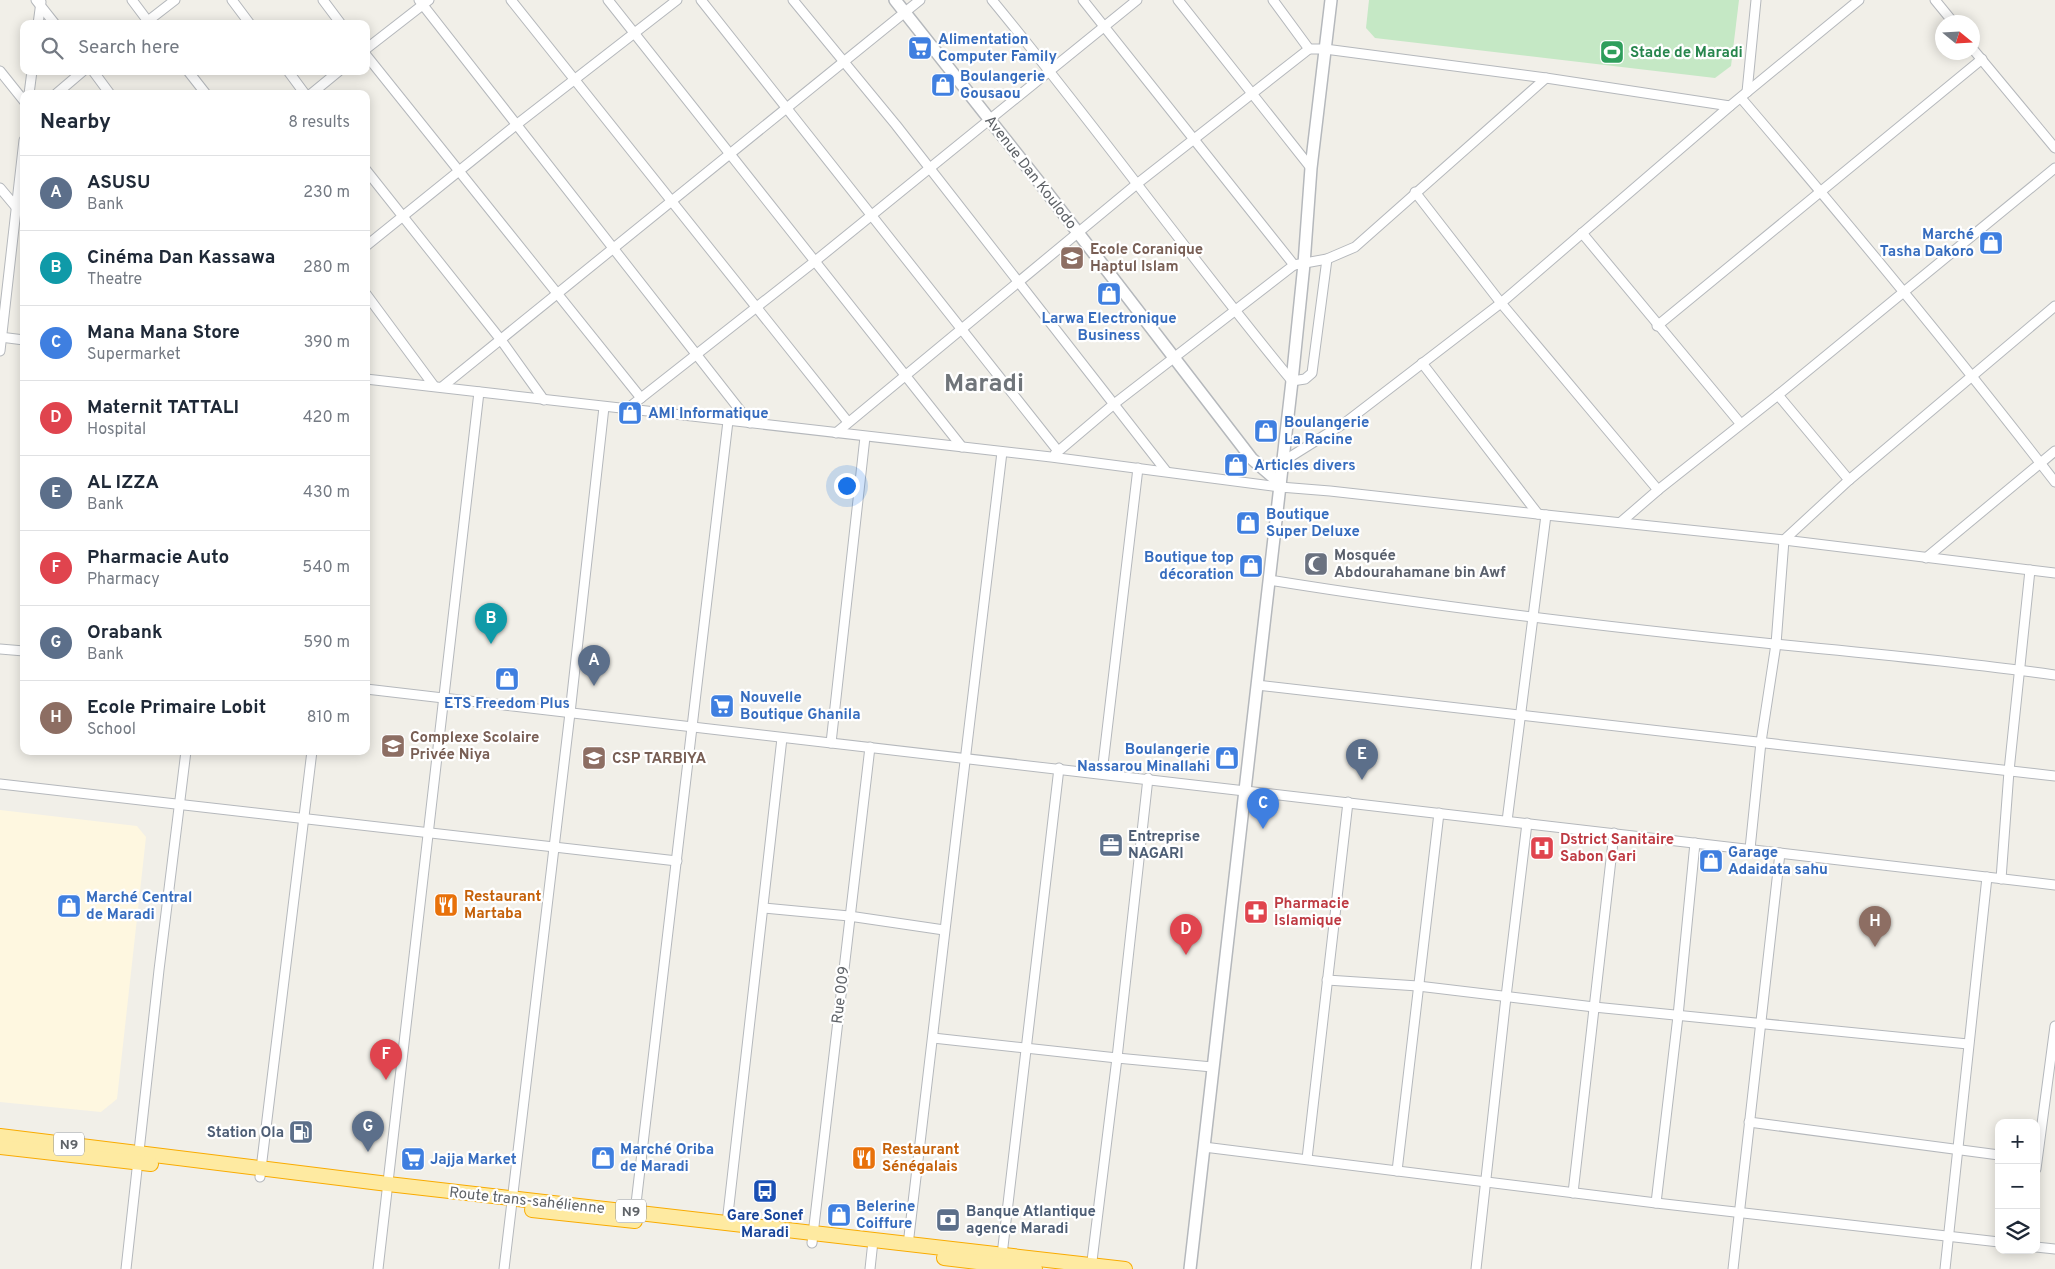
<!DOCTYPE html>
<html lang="en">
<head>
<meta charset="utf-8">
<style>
	:root { --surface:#fff; --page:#f2f2f3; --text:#1f2937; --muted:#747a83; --line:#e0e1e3; --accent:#b45309 }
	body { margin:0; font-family:Overpass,sans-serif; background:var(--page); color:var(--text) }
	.controls { position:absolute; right:15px; bottom:15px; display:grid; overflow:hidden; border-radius:10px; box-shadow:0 2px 12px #0003 }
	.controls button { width:45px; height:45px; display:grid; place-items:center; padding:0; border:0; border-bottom:1px solid var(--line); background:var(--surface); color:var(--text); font:25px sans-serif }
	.compass { position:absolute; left:1935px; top:15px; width:45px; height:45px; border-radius:50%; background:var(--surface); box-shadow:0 2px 12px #0003; rotate:108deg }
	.you { position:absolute; left:846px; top:485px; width:18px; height:18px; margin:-12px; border:4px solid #fff; border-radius:50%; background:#1a73e8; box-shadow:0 0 0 8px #1a73e833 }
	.badge { display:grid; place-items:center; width:32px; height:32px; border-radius:50%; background:var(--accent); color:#fff; font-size:16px; font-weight:700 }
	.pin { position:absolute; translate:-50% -41px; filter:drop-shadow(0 1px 2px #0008) }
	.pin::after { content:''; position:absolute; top:26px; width:18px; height:15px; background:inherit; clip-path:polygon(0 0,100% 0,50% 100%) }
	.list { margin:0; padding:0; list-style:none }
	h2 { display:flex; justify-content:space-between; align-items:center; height:65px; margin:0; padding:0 20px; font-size:21px }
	h2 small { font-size:16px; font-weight:400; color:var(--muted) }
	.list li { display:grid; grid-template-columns:32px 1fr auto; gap:15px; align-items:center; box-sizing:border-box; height:75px; padding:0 20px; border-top:1px solid var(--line) }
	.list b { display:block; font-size:19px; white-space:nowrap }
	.list p { margin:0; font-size:16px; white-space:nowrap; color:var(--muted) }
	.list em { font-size:16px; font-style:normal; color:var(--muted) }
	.icon { flex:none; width:28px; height:28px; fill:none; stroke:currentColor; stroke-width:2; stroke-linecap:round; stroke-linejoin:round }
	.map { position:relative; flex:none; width:2055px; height:1269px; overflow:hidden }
	.search { position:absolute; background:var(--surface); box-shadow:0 2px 12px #0003; left:20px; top:20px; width:350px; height:55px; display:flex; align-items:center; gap:12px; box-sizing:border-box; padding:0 18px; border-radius:10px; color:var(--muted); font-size:19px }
	.panel { position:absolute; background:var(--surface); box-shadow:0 2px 12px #0003; left:20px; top:90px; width:350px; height:665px; border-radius:10px }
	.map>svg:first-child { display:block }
	.commercial { fill:#fef7e0 }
	.green { fill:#c5e8c5 }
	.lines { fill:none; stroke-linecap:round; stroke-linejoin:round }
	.minor-casing { stroke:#b5b8bc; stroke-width:11 }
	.tertiary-casing { stroke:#b5b8bc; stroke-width:14 }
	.trunk-casing { stroke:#f9ab00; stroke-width:16 }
	.minor { stroke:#fff; stroke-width:9 }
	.tertiary { stroke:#fff; stroke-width:11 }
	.trunk { stroke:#feeaa1; stroke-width:14 }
	.labels { text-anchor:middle; stroke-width:4.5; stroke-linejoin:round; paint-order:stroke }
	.shield { fill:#fff; stroke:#8f9295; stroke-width:1 }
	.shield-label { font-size:14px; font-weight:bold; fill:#5f6368 }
	.shop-label { font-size:15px; font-weight:bold; fill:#366cbe; stroke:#fff; text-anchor:start }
	.leisure-label { font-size:15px; font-weight:bold; fill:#27864d; stroke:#fff; text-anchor:start }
	.street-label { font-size:15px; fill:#5f6368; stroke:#fff }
	.education-label { font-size:15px; font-weight:bold; fill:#785e54; stroke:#fff; text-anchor:start }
	.worship-label { font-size:15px; font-weight:bold; fill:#5b616d; stroke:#fff; text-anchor:start }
	.service-label { font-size:15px; font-weight:bold; fill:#4e5e75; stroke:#fff; text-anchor:start }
	.health-label { font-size:15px; font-weight:bold; fill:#be3a42; stroke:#fff; text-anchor:start }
	.food-label { font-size:15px; font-weight:bold; fill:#c56008; stroke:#fff; text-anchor:start }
	.transit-label { font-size:15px; font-weight:bold; fill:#164399; stroke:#fff }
	.town-label { font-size:25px; font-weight:bold; fill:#70757a; stroke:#fff }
</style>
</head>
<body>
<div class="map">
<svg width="2055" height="1269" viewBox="0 0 2055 1269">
	<rect width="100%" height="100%" fill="#f1efe8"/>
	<path class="commercial" d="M0,810L137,826L146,837L117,1099L101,1112L0,1102Z"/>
	<path class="green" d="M1369,0H1739L1731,66L1715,78L1375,38L1366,28Z"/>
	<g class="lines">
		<defs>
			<g id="minor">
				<path d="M36,0L55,24"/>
				<path d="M132,0L150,24"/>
				<path d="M232,0L250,24"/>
				<path d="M323,0L341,24"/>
				<path d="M419,0L750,423"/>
				<path d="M511,0L848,422"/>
				<path d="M608,0L962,447"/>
				<path d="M701,0L1058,451"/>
				<path d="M793,0L896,125L1166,471"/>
				<path d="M992,0C1095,125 1189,256 1292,381L1305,379L1312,373L1327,259"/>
				<path d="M1083,0L1294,265L1327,259L1355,247L1546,78"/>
				<path d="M1178,0L1311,168"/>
				<path d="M1273,0L1309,49"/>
				<path d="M1935,0L1953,22"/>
				<path d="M38,24L41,2"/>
				<path d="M144,24L175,0"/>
				<path d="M1972,48L2055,148"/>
				<path d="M366,49L429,0"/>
				<path d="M366,55L641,398"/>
				<path d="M0,71L24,101"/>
				<path d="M93,71L110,94"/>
				<path d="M188,71L206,94"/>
				<path d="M288,71L305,94"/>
				<path d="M1747,92L1756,0"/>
				<path d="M29,94L32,71"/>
				<path d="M56,94L83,71"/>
				<path d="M311,94L339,71"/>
				<path d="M1741,98C1848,223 1954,351 2055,482"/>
				<path d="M366,170L501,340L544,400"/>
				<path d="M0,188L16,207"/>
				<path d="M1415,192L1501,303L1658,490"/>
				<path d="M1582,233L1740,423"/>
				<path d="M366,246L516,125L677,0"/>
				<path d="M366,294L434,386"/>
				<path d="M1657,326L1982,59"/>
				<path d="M0,337L24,340"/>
				<path d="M0,351L24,140"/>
				<path d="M1422,363L1538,514"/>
				<path d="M366,379L1051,457L1280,487L1330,491L1546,515L1784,540L2055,573"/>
				<path d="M442,387L920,0"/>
				<path d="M1778,395L1849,480"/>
				<path d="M627,409L814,262L1137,0"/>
				<path d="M836,433L1138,183L1309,49H1325L1546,78L1730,106"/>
				<path d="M1055,454L1114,404L1294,265"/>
				<path d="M1282,462L1346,422L1501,303L1730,106L1859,0"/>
				<path d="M1621,522L1658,490L1778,395L2055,168"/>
				<path d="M1926,558L2055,451"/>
				<path d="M1269,580C1436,607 1605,627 1774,644C1868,653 1962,662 2055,675"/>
				<path d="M0,649L24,651"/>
				<path d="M1257,685L2055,776"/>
				<path d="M366,689L2055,885"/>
				<path d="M831,743L865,437"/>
				<path d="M1102,773L1138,468"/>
				<path d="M0,784L677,861"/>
				<path d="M1507,821L1546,515"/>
				<path d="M1750,849L1761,742L1776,644L1784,540L1849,480L2055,306"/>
				<path d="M2001,879L2009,771L2030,570"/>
				<path d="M764,908L849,916L944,930"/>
				<path d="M1327,980L1418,986L1594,1007L1968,1044"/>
				<path d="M933,1038L1117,1058L1212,1067"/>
				<path d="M1749,1122L1999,1155"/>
				<path d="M1204,1147L1656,1203L1999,1242"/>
				<path d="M1307,1159L1348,802"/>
				<path d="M2036,1169L2055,1026"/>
				<path d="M1397,1171L1439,813"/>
				<path d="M260,1177L312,751"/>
				<path d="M1573,1193L1614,833"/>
				<path d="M1656,1203L1678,1016L1695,843"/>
				<path d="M635,1212L728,421"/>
				<path d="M727,1223L782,738"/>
				<path d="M812,1243L870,747"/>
				<path d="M908,1245C939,981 970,716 1002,452"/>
				<path d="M2036,1247L2055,1249"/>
				<path d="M1002,1255L1059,768"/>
				<path d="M126,1269L159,970L186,751"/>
				<path d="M378,1269L479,392"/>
				<path d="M504,1269L570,713L604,407"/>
				<path d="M870,1269L873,1241"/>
				<path d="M1091,1269L1117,1058L1148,778"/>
				<path d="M1476,1269L1506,997L1527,823"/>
				<path d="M1733,1269L1780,853"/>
				<path d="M1945,1269L1987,877"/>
			</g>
			<g id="tertiary">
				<path d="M895,0L1039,182L1252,459L1280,483"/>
				<path d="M1190,1269L1292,381L1304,264L1311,168L1331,0"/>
			</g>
			<g id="trunk">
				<path d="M0,1136L388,1184L1125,1269"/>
				<path d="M0,1147L151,1164"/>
				<path d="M532,1210L635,1221"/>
				<path d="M944,1258L1035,1269"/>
			</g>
		</defs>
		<use href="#minor" class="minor-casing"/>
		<use href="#tertiary" class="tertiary-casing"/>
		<use href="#trunk" class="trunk-casing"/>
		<use href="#minor" class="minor"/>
		<use href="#tertiary" class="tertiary"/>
		<use href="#trunk" class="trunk"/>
	</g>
	<defs>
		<symbol id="supermarket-square" viewBox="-11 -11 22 22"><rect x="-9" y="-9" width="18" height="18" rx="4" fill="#3f7fe0" stroke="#fff"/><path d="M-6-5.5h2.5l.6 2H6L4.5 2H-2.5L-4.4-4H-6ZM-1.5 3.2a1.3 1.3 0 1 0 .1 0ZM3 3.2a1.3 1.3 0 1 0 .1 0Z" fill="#fff"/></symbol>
		<symbol id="stadium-square" viewBox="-11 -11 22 22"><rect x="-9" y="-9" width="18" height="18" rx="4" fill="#2e9e5b" stroke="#fff"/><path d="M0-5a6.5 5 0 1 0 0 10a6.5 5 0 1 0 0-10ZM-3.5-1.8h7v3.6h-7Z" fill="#fff"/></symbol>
		<symbol id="shop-square" viewBox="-11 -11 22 22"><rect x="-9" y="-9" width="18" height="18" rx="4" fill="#3f7fe0" stroke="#fff"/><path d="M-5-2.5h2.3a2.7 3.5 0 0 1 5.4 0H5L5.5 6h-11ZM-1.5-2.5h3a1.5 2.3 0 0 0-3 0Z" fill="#fff"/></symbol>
		<symbol id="school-square" viewBox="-11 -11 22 22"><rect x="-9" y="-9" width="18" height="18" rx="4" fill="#8d6e63" stroke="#fff"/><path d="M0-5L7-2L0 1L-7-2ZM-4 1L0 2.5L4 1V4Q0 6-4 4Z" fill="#fff"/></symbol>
		<symbol id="mosque-square" viewBox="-11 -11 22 22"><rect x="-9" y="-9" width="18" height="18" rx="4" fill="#6b7280" stroke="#fff"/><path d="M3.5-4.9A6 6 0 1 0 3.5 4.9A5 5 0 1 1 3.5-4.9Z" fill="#fff"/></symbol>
		<symbol id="office-square" viewBox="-11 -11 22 22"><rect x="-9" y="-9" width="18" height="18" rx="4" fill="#5c6f8a" stroke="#fff"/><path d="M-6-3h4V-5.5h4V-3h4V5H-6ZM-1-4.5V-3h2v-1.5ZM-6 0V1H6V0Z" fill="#fff"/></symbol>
		<symbol id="hospital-square" viewBox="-11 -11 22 22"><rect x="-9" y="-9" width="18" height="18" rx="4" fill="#e0444e" stroke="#fff"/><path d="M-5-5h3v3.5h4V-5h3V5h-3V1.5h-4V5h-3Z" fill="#fff"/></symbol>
		<symbol id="restaurant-square" viewBox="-11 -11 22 22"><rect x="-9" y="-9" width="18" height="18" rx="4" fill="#e8710a" stroke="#fff"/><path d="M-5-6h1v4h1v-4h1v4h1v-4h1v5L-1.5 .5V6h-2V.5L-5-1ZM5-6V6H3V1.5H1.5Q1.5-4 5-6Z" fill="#fff"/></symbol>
		<symbol id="pharmacy-square" viewBox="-11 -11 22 22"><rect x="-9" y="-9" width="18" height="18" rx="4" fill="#e0444e" stroke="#fff"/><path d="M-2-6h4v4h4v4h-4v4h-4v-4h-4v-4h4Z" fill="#fff"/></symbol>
		<symbol id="fuel-square" viewBox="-11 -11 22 22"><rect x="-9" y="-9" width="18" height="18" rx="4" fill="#5c6f8a" stroke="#fff"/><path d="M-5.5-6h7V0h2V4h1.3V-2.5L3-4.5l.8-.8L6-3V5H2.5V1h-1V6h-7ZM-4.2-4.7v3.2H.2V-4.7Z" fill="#fff"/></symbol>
		<symbol id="bus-square" viewBox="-11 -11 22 22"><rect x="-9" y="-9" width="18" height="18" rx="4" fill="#1a4fb4" stroke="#fff"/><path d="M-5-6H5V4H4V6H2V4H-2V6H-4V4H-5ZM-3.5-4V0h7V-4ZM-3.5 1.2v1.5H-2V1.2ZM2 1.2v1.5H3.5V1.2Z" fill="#fff"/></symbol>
		<symbol id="bank-square" viewBox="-11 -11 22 22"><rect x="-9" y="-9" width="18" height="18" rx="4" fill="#5c6f8a" stroke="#fff"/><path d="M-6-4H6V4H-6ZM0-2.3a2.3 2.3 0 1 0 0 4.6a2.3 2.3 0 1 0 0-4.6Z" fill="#fff"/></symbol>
	</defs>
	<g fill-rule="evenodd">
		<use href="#supermarket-square" x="906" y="34" width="28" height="28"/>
		<use href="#stadium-square" x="1598" y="38" width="28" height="28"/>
		<use href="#shop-square" x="929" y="71" width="28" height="28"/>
		<use href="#shop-square" x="1977" y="229" width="28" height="28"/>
		<use href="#school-square" x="1058" y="244" width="28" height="28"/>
		<use href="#shop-square" x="1095" y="280" width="28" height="28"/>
		<use href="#shop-square" x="616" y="399" width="28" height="28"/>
		<use href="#shop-square" x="1252" y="417" width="28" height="28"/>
		<use href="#shop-square" x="1222" y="451" width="28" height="28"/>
		<use href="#shop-square" x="1234" y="509" width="28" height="28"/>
		<use href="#mosque-square" x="1302" y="550" width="28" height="28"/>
		<use href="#shop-square" x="1237" y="552" width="28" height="28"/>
		<use href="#shop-square" x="493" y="665" width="28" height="28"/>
		<use href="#supermarket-square" x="708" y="692" width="28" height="28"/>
		<use href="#school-square" x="379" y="732" width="28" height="28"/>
		<use href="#school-square" x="580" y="744" width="28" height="28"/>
		<use href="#shop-square" x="1213" y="744" width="28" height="28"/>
		<use href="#office-square" x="1097" y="831" width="28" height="28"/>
		<use href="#hospital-square" x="1528" y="834" width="28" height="28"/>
		<use href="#shop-square" x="1697" y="847" width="28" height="28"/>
		<use href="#restaurant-square" x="432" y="891" width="28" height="28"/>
		<use href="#shop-square" x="55" y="892" width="28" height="28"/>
		<use href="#pharmacy-square" x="1242" y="898" width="28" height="28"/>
		<use href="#fuel-square" x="287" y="1118" width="28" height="28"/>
		<use href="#shop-square" x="589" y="1144" width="28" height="28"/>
		<use href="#restaurant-square" x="850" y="1144" width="28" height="28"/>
		<use href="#supermarket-square" x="399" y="1145" width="28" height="28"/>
		<use href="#bus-square" x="751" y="1177" width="28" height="28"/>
		<use href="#shop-square" x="825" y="1201" width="28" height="28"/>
		<use href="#bank-square" x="934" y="1206" width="28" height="28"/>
	</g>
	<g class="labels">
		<g class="shield">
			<rect x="54" y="1132.5" width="30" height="23" rx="4"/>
			<rect x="616" y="1199.5" width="30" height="23" rx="4"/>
		</g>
		<g class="shield-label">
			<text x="69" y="1149">N9</text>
			<text x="631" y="1216">N9</text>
		</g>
		<g class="shop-label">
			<text x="938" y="44">Alimentation<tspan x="938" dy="17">Computer Family</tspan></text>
			<text x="960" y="81">Boulangerie<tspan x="960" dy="17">Gousaou</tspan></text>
			<text x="1974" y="239" text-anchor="end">Marché<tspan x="1974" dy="17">Tasha Dakoro</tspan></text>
			<text x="1109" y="323" text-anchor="middle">Larwa Electronique<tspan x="1109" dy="17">Business</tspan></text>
			<text x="648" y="418">AMI Informatique</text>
			<text x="1284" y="427">Boulangerie<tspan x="1284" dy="17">La Racine</tspan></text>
			<text x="1254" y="470">Articles divers</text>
			<text x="1266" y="519">Boutique<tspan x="1266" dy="17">Super Deluxe</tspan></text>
			<text x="1234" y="562" text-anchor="end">Boutique top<tspan x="1234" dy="17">décoration</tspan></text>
			<text x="740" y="702">Nouvelle<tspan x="740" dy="17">Boutique Ghanila</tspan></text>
			<text x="507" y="708" text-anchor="middle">ETS Freedom Plus</text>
			<text x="1210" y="754" text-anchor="end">Boulangerie<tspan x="1210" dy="17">Nassarou Minallahi</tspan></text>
			<text x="1728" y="857">Garage<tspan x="1728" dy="17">Adaidata sahu</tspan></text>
			<text x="86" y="902">Marché Central<tspan x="86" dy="17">de Maradi</tspan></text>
			<text x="620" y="1154">Marché Oriba<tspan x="620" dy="17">de Maradi</tspan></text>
			<text x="430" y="1164">Jajja Market</text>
			<text x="856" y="1211">Belerine<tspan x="856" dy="17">Coiffure</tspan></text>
		</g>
		<g class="leisure-label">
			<text x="1630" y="57">Stade de Maradi</text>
		</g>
		<g class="street-label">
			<text transform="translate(1031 172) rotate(52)" y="5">Avenue Dan Koulodo</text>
			<text transform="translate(840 995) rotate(-83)" y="5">Rue 009</text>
			<text transform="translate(527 1200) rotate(6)" y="5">Route trans-sahélienne</text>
		</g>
		<g class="education-label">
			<text x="1090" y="254">Ecole Coranique<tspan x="1090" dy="17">Haptul Islam</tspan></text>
			<text x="410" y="742">Complexe Scolaire<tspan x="410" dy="17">Privée Niya</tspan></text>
			<text x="612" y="763">CSP TARBIYA</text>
		</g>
		<g class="worship-label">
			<text x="1334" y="560">Mosquée<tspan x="1334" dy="17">Abdourahamane bin Awf</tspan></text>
		</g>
		<g class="service-label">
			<text x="1128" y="841">Entreprise<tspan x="1128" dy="17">NAGARI</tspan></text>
			<text x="284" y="1137" text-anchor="end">Station Ola</text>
			<text x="966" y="1216">Banque Atlantique<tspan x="966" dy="17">agence Maradi</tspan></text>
		</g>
		<g class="health-label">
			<text x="1560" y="844">Dstrict Sanitaire<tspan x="1560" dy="17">Sabon Gari</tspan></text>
			<text x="1274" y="908">Pharmacie<tspan x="1274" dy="17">Islamique</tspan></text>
		</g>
		<g class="food-label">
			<text x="464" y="901">Restaurant<tspan x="464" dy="17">Martaba</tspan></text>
			<text x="882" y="1154">Restaurant<tspan x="882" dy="17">Sénégalais</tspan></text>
		</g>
		<g class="transit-label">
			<text x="765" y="1220">Gare Sonef<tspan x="765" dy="17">Maradi</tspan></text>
		</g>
		<g class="town-label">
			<text x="984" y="391">Maradi</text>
		</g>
	</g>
</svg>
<div class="controls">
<button>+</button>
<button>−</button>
<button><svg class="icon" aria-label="layers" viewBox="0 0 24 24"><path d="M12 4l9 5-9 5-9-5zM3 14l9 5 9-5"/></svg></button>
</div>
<svg class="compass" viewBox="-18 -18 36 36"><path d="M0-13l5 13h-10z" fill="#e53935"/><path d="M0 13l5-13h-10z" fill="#747a83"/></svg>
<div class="you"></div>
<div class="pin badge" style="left:594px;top:686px;background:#5c6f8a">A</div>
<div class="pin badge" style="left:491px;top:644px;background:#0f9aa8">B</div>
<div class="pin badge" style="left:1263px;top:829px;background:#3f7fe0">C</div>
<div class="pin badge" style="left:1186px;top:955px;background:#e0444e">D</div>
<div class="pin badge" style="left:1362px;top:780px;background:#5c6f8a">E</div>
<div class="pin badge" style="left:386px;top:1080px;background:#e0444e">F</div>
<div class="pin badge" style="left:368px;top:1152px;background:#5c6f8a">G</div>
<div class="pin badge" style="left:1875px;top:947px;background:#8d6e63">H</div>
<div class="search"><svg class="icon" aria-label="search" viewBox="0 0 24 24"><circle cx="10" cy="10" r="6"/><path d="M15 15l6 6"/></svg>Search here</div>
<section class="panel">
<h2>Nearby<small>8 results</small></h2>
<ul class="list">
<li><span class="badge" style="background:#5c6f8a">A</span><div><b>ASUSU</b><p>Bank</p></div><em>230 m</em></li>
<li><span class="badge" style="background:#0f9aa8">B</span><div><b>Cinéma Dan Kassawa</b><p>Theatre</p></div><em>280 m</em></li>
<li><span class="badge" style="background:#3f7fe0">C</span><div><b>Mana Mana Store</b><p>Supermarket</p></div><em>390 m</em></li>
<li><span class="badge" style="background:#e0444e">D</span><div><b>Maternit TATTALI</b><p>Hospital</p></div><em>420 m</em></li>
<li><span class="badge" style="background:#5c6f8a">E</span><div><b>AL IZZA</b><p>Bank</p></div><em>430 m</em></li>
<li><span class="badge" style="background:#e0444e">F</span><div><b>Pharmacie Auto</b><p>Pharmacy</p></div><em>540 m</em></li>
<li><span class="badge" style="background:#5c6f8a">G</span><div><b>Orabank</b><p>Bank</p></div><em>590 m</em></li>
<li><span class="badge" style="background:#8d6e63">H</span><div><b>Ecole Primaire Lobit</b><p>School</p></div><em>810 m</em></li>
</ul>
</section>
</div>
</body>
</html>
